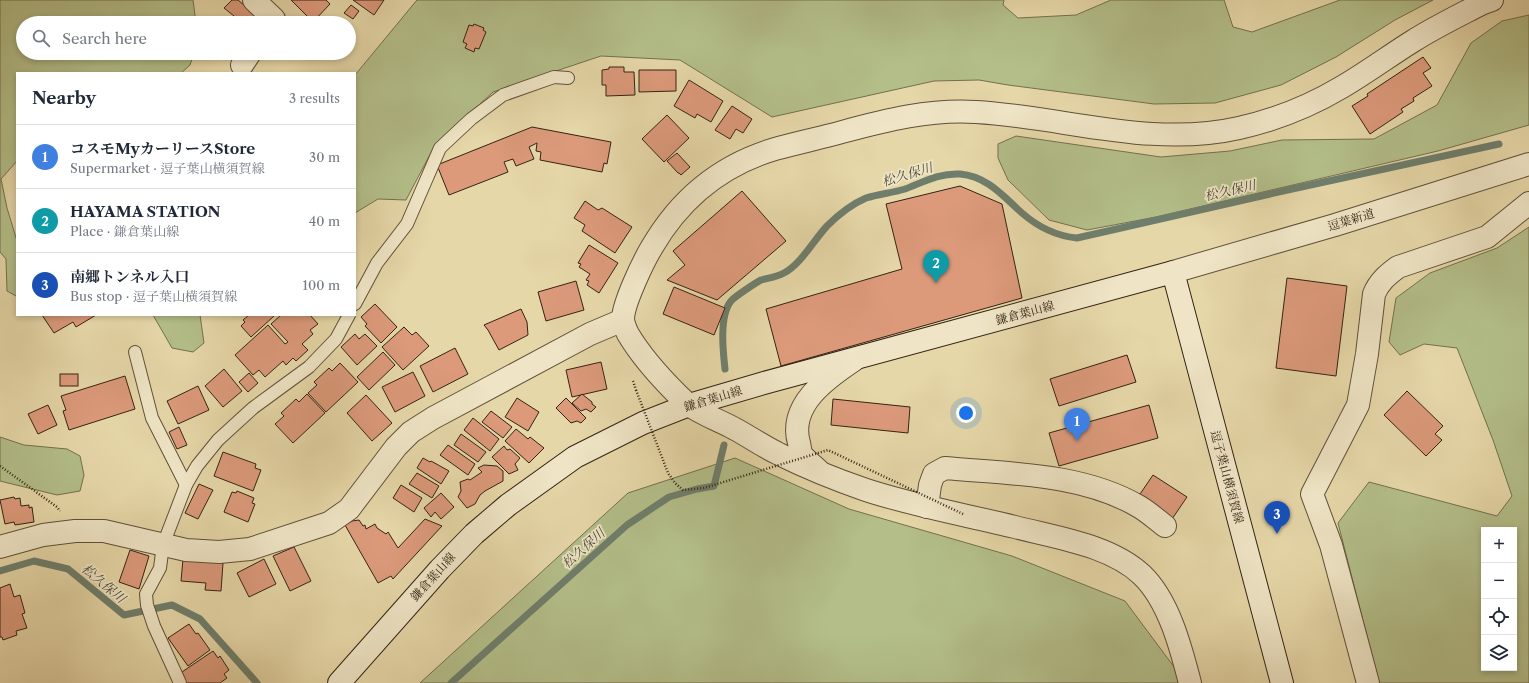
<!DOCTYPE html>
<html lang="en">
<head>
<meta charset="utf-8">
<style>
	:root { --surface:#fff; --page:#f2f2f3; --text:#1f2937; --muted:#747a83; --line:#e0e1e3; --accent:#8f2418 }
	body { margin:0; font-family:"Libre Caslon Text","Noto Serif JP",serif; background:var(--page); color:var(--text) }
	.controls { position:absolute; right:12px; bottom:12px; display:grid; overflow:hidden; border-radius:0px; box-shadow:0 2px 6px #0003 }
	.controls button { width:36px; height:36px; display:grid; place-items:center; padding:0; border:0; border-bottom:1px solid var(--line); background:var(--surface); color:var(--text); font:20px sans-serif }
	.you { position:absolute; left:966px; top:413px; width:14px; height:14px; margin:-10px; border:3px solid #fff; border-radius:50%; background:#1a73e8; box-shadow:0 0 0 6px #1a73e833 }
	.badge { display:grid; place-items:center; width:26px; height:26px; border-radius:50%; background:var(--accent); color:#fff; font-size:13px; font-weight:700 }
	.pin { position:absolute; translate:-50% -33px; filter:drop-shadow(0 1px 2px #0008) }
	.pin::after { content:''; position:absolute; top:21px; width:14px; height:12px; background:inherit; clip-path:polygon(0 0,100% 0,50% 100%) }
	.list { margin:0; padding:0; list-style:none }
	h2 { display:flex; justify-content:space-between; align-items:center; height:52px; margin:0; padding:0 16px; font-size:17px }
	h2 small { font-size:13px; font-weight:400; color:var(--muted) }
	.list li { display:grid; grid-template-columns:26px 1fr auto; gap:12px; align-items:center; box-sizing:border-box; height:64px; padding:0 16px; border-top:1px solid var(--line) }
	.list b { display:block; font-size:15px; white-space:nowrap }
	.list p { margin:0; font-size:13px; white-space:nowrap; color:var(--muted) }
	.list em { font-size:13px; font-style:normal; color:var(--muted) }
	.icon { flex:none; width:22px; height:22px; fill:none; stroke:currentColor; stroke-width:2; stroke-linecap:round; stroke-linejoin:round }
	.map { position:relative; flex:none; width:1529px; height:683px; overflow:hidden }
	.search { position:absolute; background:var(--surface); box-shadow:0 2px 6px #0003; left:16px; top:16px; width:340px; height:44px; display:flex; align-items:center; gap:10px; box-sizing:border-box; padding:0 14px; border-radius:22px; color:var(--muted); font-size:15px }
	.panel { position:absolute; background:var(--surface); box-shadow:0 2px 6px #0003; left:16px; top:72px; width:340px; height:244px; border-radius:0px }
	.map>svg:first-child { display:block }
	.green { fill:#b3be89; stroke:#74704e; fill-rule:evenodd }
	.lines { fill:none; stroke-linecap:round; stroke-linejoin:round }
	.stream { stroke:#6f7e6c; stroke-width:7 }
	.building { fill:#dc9a7b; stroke:#342314 }
	.service-casing { stroke:#605039; stroke-width:14 }
	.minor-casing { stroke:#605039; stroke-width:24 }
	.tertiary-casing { stroke:#605039; stroke-width:24 }
	.secondary-casing { stroke:#342314; stroke-width:24 }
	.path { stroke:#342314; stroke-width:2.5; stroke-dasharray:1 2; stroke-linecap:butt }
	.service { stroke:#efe5c6; stroke-width:12 }
	.minor { stroke:#efe5c6; stroke-width:22 }
	.tertiary { stroke:#efe5c6; stroke-width:22 }
	.secondary { stroke:#efe5c6; stroke-width:22 }
	.path-bridge { stroke:#342314; stroke-width:2.5; stroke-dasharray:1 2; stroke-linecap:butt }
	.labels { text-anchor:middle; stroke-width:3.5; stroke-linejoin:round; paint-order:stroke }
	.street-label { font-size:12px; fill:#342314; stroke:#efe5c6 }
	.water-label { font-size:13px; font-style:italic; fill:#4c4938; stroke:#efe5c6 }
</style>
</head>
<body>
<div class="map">
<svg width="1529" height="683" viewBox="0 0 1529 683">
	<rect width="100%" height="100%" fill="#e6d7a8"/>
	<filter id="stains"><feTurbulence type="fractalNoise" baseFrequency=".005" numOctaves="4"/><feColorMatrix values="0 0 0 0 .2 0 0 0 0 .09 0 0 0 0 .02 0 0 0 .5 -.17"/></filter>
	<radialGradient id="worn" r=".72"><stop offset=".6" stop-color="#630" stop-opacity="0"/><stop offset="1" stop-color="#630" stop-opacity=".3"/></radialGradient>
	<g class="green">
		<path d="M0,0H193L196,23H23V53H194L190,65L181,73H17V161L1,179L7,208L17,241V295L16,296L7,291L6,259L0,252Z"/>
		<path d="M417,0H1004L1003,5L1018,18L1076,15L1111,0H1224L1233,27L1252,32L1340,0H1433L1395,20L1336,57L1281,85L1215,103L1154,104L1008,85L979,80L934,81L772,117L680,60L601,56L493,92L434,147L406,200L378,199L355,213V75Z"/>
		<path d="M1529,15V125L1438,151L1156,217L1087,230L1049,220L1008,180L998,158V144L1016,136L1161,157L1230,151L1282,140L1374,139L1437,105L1471,43L1502,21Z"/>
		<path d="M1529,227V683H1379L1338,523L1369,482L1497,516L1512,496L1493,440L1457,348L1424,344L1400,355L1389,342L1396,298L1430,273L1497,248ZM1484,530H1514V668H1484Z"/>
		<path d="M153,315H200L204,343L193,352L172,348Z"/>
		<path d="M0,437L24,445L67,449L80,456L84,475L80,491L57,495L0,481Z"/>
		<path d="M735,458L849,509L1012,556L1125,601L1186,683H420L628,493Z"/>
	</g>
	<g class="lines">
		<g class="stream">
			<path d="M725,369C723,351 719,316 731,301C734,297 757,282 761,280C768,278 777,277 784,273C801,264 814,240 827,226C838,215 852,204 866,198C879,194 892,193 905,189C924,182 938,173 960,174C987,176 1004,197 1022,213C1038,227 1056,236 1077,238L1292,189L1499,144"/>
			<path d="M0,571L34,561L68,569L124,615L172,605L200,619L257,683"/>
			<path d="M451,683L627,525L669,497L697,489L714,486L724,445"/>
		</g>
	</g>
	<g class="building">
		<path d="M232,0H238L258,17L254,22L255,23H228L234,16L224,8Z"/>
		<path d="M291,0H326L330,4L313,22Z"/>
		<path d="M353,0H384L374,15Z"/>
		<path d="M351,5L359,11L353,19L344,13Z"/>
		<path d="M291,16L299,23H285Z"/>
		<path d="M474,24L484,28L483,30L486,32L479,49L475,48L474,52L465,48L467,44L463,42L469,25L473,26Z"/>
		<path d="M284,53H295L291,58Z"/>
		<path d="M1423,57L1431,68L1423,73L1432,86L1413,98L1414,101L1401,109L1403,112L1370,134L1352,106L1368,96L1367,94Z"/>
		<path d="M609,67H624V72H634L635,95L606,96V85H602V70L609,69Z"/>
		<path d="M639,70H676V91L639,92Z"/>
		<path d="M689,80L723,101L711,122L697,114L695,118L674,106Z"/>
		<path d="M732,106L752,119L743,133L736,129L730,139L715,130Z"/>
		<path d="M667,115L689,138L664,162L642,139Z"/>
		<path d="M532,127L611,142L607,164L604,163L602,172L540,160L541,152L536,151L537,143L529,147L534,159L516,166L513,159L504,162L508,172L449,195L437,165Z"/>
		<path d="M677,153L690,167L681,175L679,173H678L667,161Z"/>
		<path d="M960,186L1002,204L1022,298L781,366L766,309L902,269L886,204Z"/>
		<path d="M742,191L786,241L717,300L667,280L685,265L673,251Z"/>
		<path d="M585,201L598,210L602,208L632,227L615,253L582,231L585,225L574,218Z"/>
		<path d="M589,245L618,263L599,293L587,285L589,281L586,280L590,274L579,267L581,264L578,263Z"/>
		<path d="M1287,278L1347,286L1336,376L1276,368Z"/>
		<path d="M576,281L584,310L546,321L538,292Z"/>
		<path d="M674,287L725,308L714,335L663,314Z"/>
		<path d="M375,304L397,327L381,343L365,326L367,324L361,317Z"/>
		<path d="M521,309L527,322L528,335L499,350L488,330L484,325Z"/>
		<path d="M42,315H96L76,327L73,322L54,333Z"/>
		<path d="M249,315H273L274,316L251,337L241,326L245,322L243,320Z"/>
		<path d="M281,315H310L318,324L310,330L313,334L302,344L308,350L296,361L293,358L286,365L283,361L265,377L259,370L253,375L235,355L268,325L285,344L288,342L271,324Z"/>
		<path d="M404,327L412,335L416,332L429,346L403,370L382,347Z"/>
		<path d="M355,334L359,339L365,334L377,346L357,365L341,347Z"/>
		<path d="M455,348L468,374L433,392L420,366Z"/>
		<path d="M383,352L395,365L369,390L357,377Z"/>
		<path d="M1127,355L1136,382L1059,406L1050,379Z"/>
		<path d="M601,362L607,389L572,397L566,370Z"/>
		<path d="M340,363L358,382L326,412L308,393L317,385L314,382L329,368L332,371Z"/>
		<path d="M224,369L242,391L223,407L205,386Z"/>
		<path d="M413,372L425,396L395,412L382,387Z"/>
		<path d="M249,373L258,383L248,392L239,382Z"/>
		<rect x="60" y="374" width="18" height="12"/>
		<path d="M125,376L135,409L69,430L63,411L66,410L61,396Z"/>
		<path d="M198,386L209,410L178,424L167,401Z"/>
		<path d="M1407,391L1443,426L1435,434L1442,440L1426,456L1384,415Z"/>
		<path d="M307,394L325,413L293,443L275,424L284,416L281,413L296,399L299,402Z"/>
		<path d="M582,394L592,402V404L596,407L591,412L586,409L581,411L572,403Z"/>
		<path d="M366,395L392,423L372,441L347,413Z"/>
		<path d="M517,398L539,412L528,431L505,417Z"/>
		<path d="M566,398L586,418L581,423L577,421L571,423L556,408Z"/>
		<path d="M833,399L910,407L908,433L831,425Z"/>
		<path d="M48,405L57,425L38,434L28,414Z"/>
		<path d="M1149,405L1158,438L1059,466L1049,433Z"/>
		<path d="M491,411L512,427L503,438L482,422Z"/>
		<path d="M473,418L499,439L490,451L464,430Z"/>
		<path d="M179,427L187,445L177,449L169,432Z"/>
		<path d="M516,429L528,439L530,437L544,448L529,463L505,441Z"/>
		<path d="M461,434L486,452L478,462L454,445Z"/>
		<path d="M448,445L475,464L468,475L440,455Z"/>
		<path d="M504,446L507,450L510,449L520,458L515,464L518,470L509,474L492,457Z"/>
		<path d="M223,452L256,464L255,468L261,470L253,491L214,476Z"/>
		<path d="M423,458L430,462L431,461L449,471L441,484L417,468Z"/>
		<path d="M484,465L497,466L503,471V481L485,491L480,495L475,504L467,508L458,497L461,491L460,482L468,479L470,480L482,472L478,468Z"/>
		<path d="M417,473L439,486L432,498L409,484Z"/>
		<path d="M1153,475L1187,497L1172,519L1138,497Z"/>
		<path d="M199,484L213,490L198,519L185,513Z"/>
		<path d="M401,485L422,498L414,512L393,498Z"/>
		<path d="M237,491L254,498L252,503L255,504L248,522L224,512L232,492L236,493Z"/>
		<path d="M441,493L454,507L441,519L435,512L431,517L424,508Z"/>
		<path d="M14,497L15,499L20,498L21,506L29,505V508L32,507L34,522L15,525L14,522L5,524L0,500Z"/>
		<path d="M425,519L442,526L393,579L391,576L378,583L345,525L352,521L359,520L363,526L365,525L366,529L375,524L377,528L386,534L388,532L398,548Z"/>
		<path d="M294,547L311,581L290,591L273,556Z"/>
		<path d="M130,550L149,556L139,589L119,582Z"/>
		<path d="M183,559L223,563L221,591L205,590L206,583L181,581Z"/>
		<path d="M264,559L276,584L249,597L237,573Z"/>
		<path d="M10,584L14,597L20,595L25,613L22,614L27,628L16,631L17,635L3,640L2,637H0V588Z"/>
		<path d="M189,624L196,634L198,633L210,650L188,666L168,638Z"/>
		<path d="M213,651L218,658L220,656L229,670L224,674L227,678L220,683H185L179,674Z"/>
	</g>
	<g class="lines">
		<defs>
			<g id="service">
				<path d="M355,304L377,263L407,224L440,148L471,119L503,95L554,77L568,78"/>
				<path d="M135,352L152,418L186,485"/>
				<path d="M180,683L154,626L147,605L146,594L160,568L163,545L186,485L197,466L218,440L253,408L309,367L336,339L349,315"/>
			</g>
			<g id="minor">
				<path d="M254,0L274,19L271,23"/>
				<path d="M242,65L250,53"/>
				<path d="M927,507L930,485L934,474L945,468C1009,474 1081,473 1138,506C1147,511 1156,519 1165,526"/>
				<path d="M0,547L43,535L75,531H104L186,550L219,552L250,549L329,523L349,509L396,447L411,432L433,418L590,334L623,320"/>
				<path d="M1368,683L1331,545L1312,494L1358,405L1367,354L1374,294C1379,282 1387,275 1398,267L1487,237L1529,203"/>
			</g>
			<g id="tertiary">
				<path d="M1173,272L1335,225L1529,164"/>
				<path d="M818,470C813,465 806,460 802,455C800,452 800,447 799,443C788,405 827,378 854,360"/>
				<path d="M1190,683C1181,648 1169,601 1142,575C1110,545 1057,538 1015,527C966,515 915,506 866,490C837,480 807,468 779,454C764,447 750,437 735,429C721,421 703,415 689,405C685,402 681,398 677,394C659,376 641,356 628,334C626,330 623,324 623,318C624,302 643,262 652,247C680,199 721,165 775,149C797,143 820,138 842,132C886,120 930,109 976,112C1064,117 1151,148 1239,128C1275,120 1310,106 1342,87C1366,73 1389,56 1413,41C1435,27 1458,16 1481,4L1492,0"/>
			</g>
			<path id="secondary" d="M339,683L440,569L474,534L508,505L575,457L643,423L689,405L764,383L1173,272L1282,683"/>
		</defs>
		<use href="#service" class="service-casing"/>
		<use href="#minor" class="minor-casing"/>
		<use href="#tertiary" class="tertiary-casing"/>
		<use href="#secondary" class="secondary-casing"/>
		<g class="path">
			<path d="M633,381L636,390"/>
			<path d="M0,466L57,507L60,511"/>
		</g>
		<use href="#service" class="service"/>
		<use href="#minor" class="minor"/>
		<use href="#tertiary" class="tertiary"/>
		<use href="#secondary" class="secondary"/>
		<path class="path-bridge" d="M636,390L668,473L675,483L683,490L704,488L828,450L963,514"/>
	</g>
	<g class="labels">
		<g class="street-label">
			<text transform="translate(1351 220) rotate(-17)" y="4">逗葉新道</text>
			<text transform="translate(1025 313) rotate(-15)" y="4">鎌倉葉山線</text>
			<text transform="translate(713 399) rotate(-17)" y="4">鎌倉葉山線</text>
			<text transform="translate(1227 477) rotate(75)" y="4">逗子葉山横須賀線</text>
			<text transform="translate(433 577) rotate(-48)" y="4">鎌倉葉山線</text>
		</g>
		<g class="water-label">
			<text transform="translate(907 174) rotate(-17)" y="5">松久保川</text>
			<text transform="translate(1230 190) rotate(-13)" y="5">松久保川</text>
			<text transform="translate(583 548) rotate(-42)" y="5">松久保川</text>
			<text transform="translate(104 583) rotate(40)" y="5">松久保川</text>
		</g>
	</g>
	<rect width="100%" height="100%" filter="url(#stains)"/>
	<rect width="100%" height="100%" fill="url(#worn)"/>
</svg>
<div class="controls">
<button>+</button>
<button>−</button>
<button><svg class="icon" aria-label="locate" viewBox="0 0 24 24"><circle cx="12" cy="12" r="6"/><path d="M12 2v4M12 18v4M2 12h4M18 12h4"/></svg></button>
<button><svg class="icon" aria-label="layers" viewBox="0 0 24 24"><path d="M12 4l9 5-9 5-9-5zM3 14l9 5 9-5"/></svg></button>
</div>
<div class="you"></div>
<div class="pin badge" style="left:1077px;top:441px;background:#3f7fe0">1</div>
<div class="pin badge" style="left:936px;top:283px;background:#0f9aa8">2</div>
<div class="pin badge" style="left:1277px;top:534px;background:#1a4fb4">3</div>
<div class="search"><svg class="icon" aria-label="search" viewBox="0 0 24 24"><circle cx="10" cy="10" r="6"/><path d="M15 15l6 6"/></svg>Search here</div>
<section class="panel">
<h2>Nearby<small>3 results</small></h2>
<ul class="list">
<li><span class="badge" style="background:#3f7fe0">1</span><div><b>コスモMyカーリースStore</b><p>Supermarket · 逗子葉山横須賀線</p></div><em>30 m</em></li>
<li><span class="badge" style="background:#0f9aa8">2</span><div><b>HAYAMA STATION</b><p>Place · 鎌倉葉山線</p></div><em>40 m</em></li>
<li><span class="badge" style="background:#1a4fb4">3</span><div><b>南郷トンネル入口</b><p>Bus stop · 逗子葉山横須賀線</p></div><em>100 m</em></li>
</ul>
</section>
</div>
</body>
</html>
